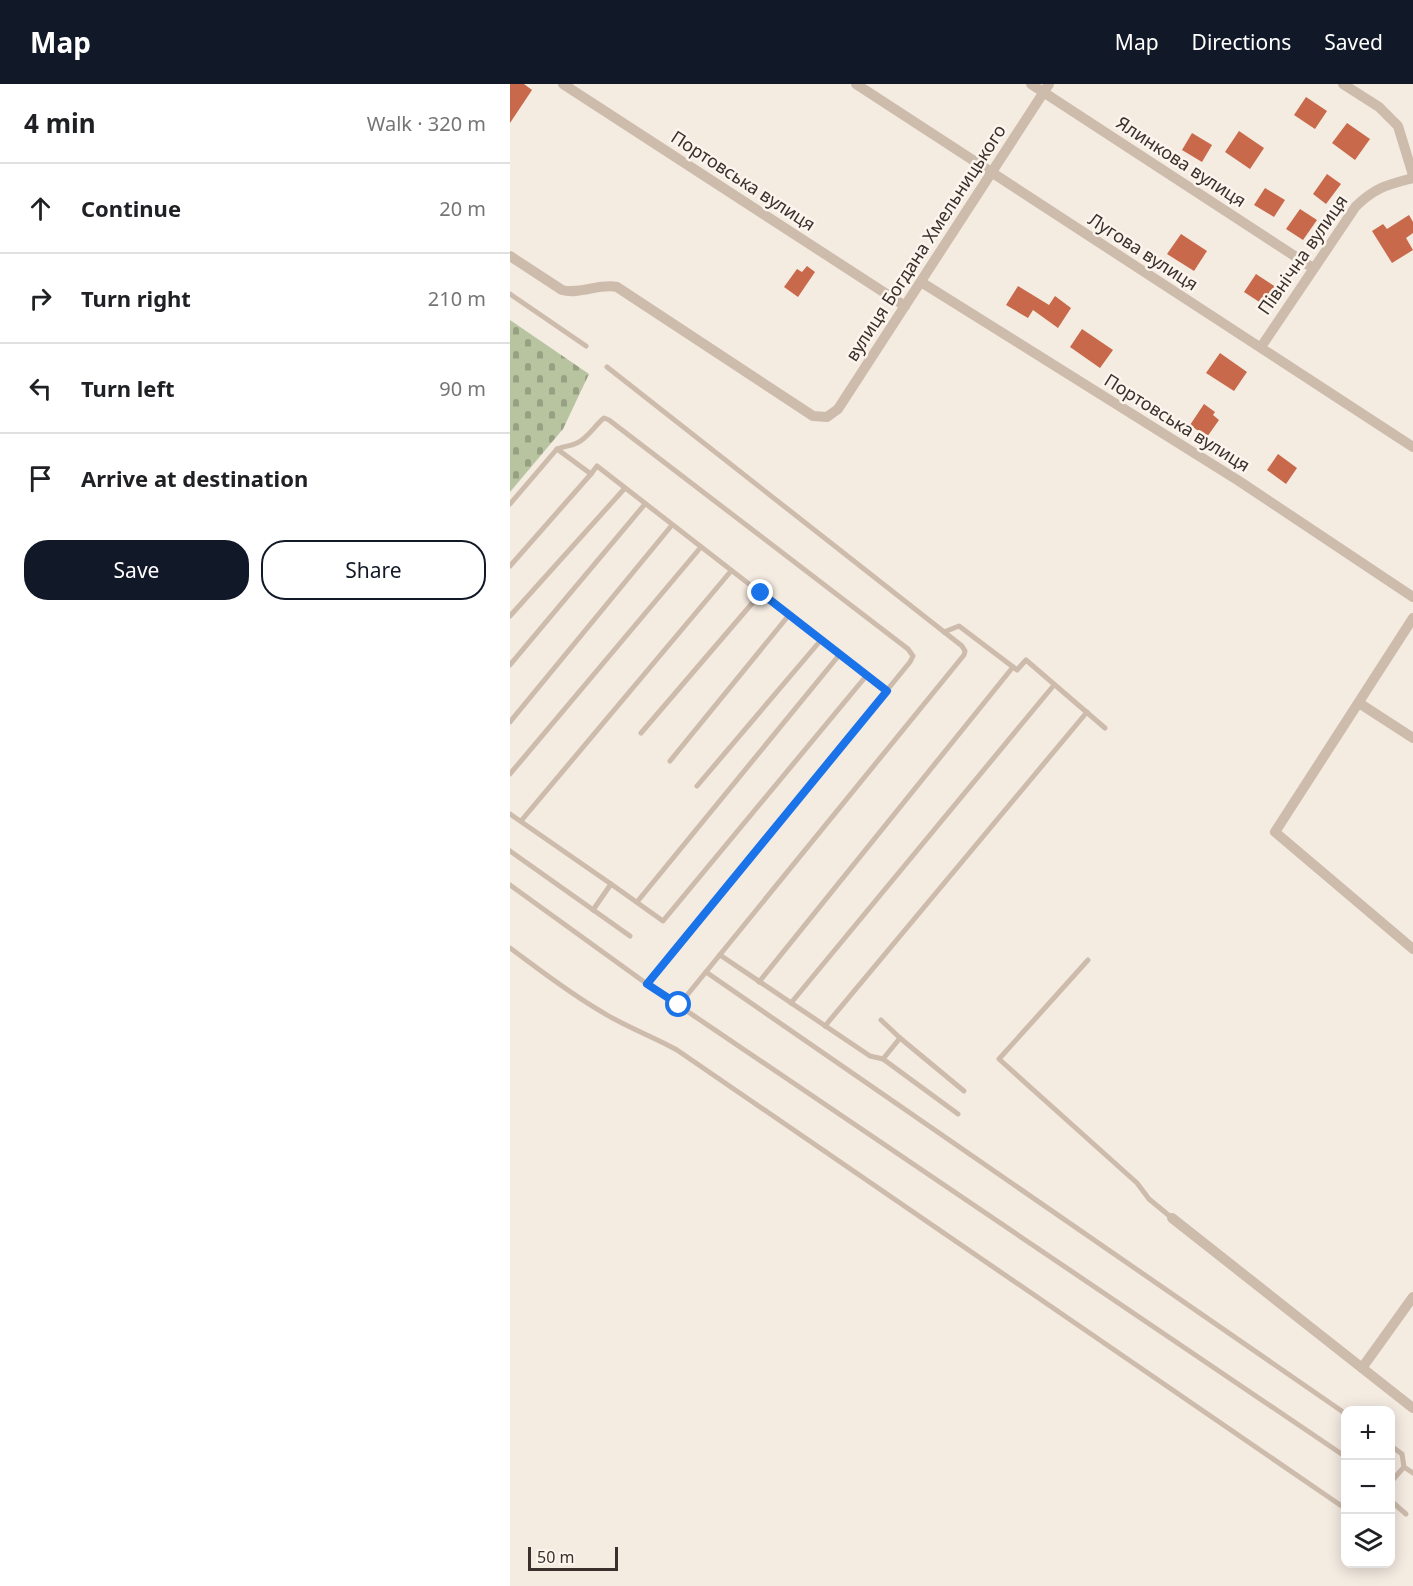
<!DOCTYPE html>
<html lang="en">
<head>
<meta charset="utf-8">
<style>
	:root { --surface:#fff; --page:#f6f6f6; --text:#202124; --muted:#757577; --line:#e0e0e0; --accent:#111827 }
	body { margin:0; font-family:"Noto Sans",sans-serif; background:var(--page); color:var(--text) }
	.controls { position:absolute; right:18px; bottom:18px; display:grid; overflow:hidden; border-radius:12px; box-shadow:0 3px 15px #0003 }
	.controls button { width:54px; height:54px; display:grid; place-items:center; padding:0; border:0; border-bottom:2px solid var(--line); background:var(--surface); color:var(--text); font:30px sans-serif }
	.scale { position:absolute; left:18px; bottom:15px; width:90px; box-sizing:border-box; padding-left:6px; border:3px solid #3b302b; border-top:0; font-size:16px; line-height:21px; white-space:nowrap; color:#3b302b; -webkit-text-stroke:4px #fbf5ee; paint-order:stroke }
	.stop { position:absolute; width:18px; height:18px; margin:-14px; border:4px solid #1a73e8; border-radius:50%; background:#fff }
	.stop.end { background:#1a73e8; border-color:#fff; box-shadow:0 2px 6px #0008 }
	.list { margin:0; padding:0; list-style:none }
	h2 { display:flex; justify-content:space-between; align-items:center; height:78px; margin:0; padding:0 24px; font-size:26px }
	h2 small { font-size:20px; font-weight:400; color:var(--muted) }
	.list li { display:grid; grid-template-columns:39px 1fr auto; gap:18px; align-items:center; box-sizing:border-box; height:90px; padding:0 24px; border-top:2px solid var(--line) }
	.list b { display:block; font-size:22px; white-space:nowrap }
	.list em { font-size:20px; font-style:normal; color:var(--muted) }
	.actions { display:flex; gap:12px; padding:18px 24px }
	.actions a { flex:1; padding:14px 0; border:2px solid var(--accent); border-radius:24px; text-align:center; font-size:21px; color:var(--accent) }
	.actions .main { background:var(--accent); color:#fff }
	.icon { flex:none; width:33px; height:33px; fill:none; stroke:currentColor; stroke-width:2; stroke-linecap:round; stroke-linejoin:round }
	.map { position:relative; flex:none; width:903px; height:1502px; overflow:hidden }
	header { display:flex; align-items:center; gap:36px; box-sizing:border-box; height:84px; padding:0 30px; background:var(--accent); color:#fff }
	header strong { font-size:28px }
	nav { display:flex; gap:33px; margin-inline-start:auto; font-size:21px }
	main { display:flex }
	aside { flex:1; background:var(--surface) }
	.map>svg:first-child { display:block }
	.cemetery { fill:url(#cemetery-stones) }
	.building { fill:#c8694b }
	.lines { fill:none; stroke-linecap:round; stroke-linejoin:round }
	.service { stroke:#cdbbac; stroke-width:5 }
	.minor { stroke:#cdbbac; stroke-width:10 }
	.route { stroke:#1a73e8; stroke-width:8 }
	.labels { text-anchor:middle; stroke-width:5; stroke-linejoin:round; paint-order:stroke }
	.street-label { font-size:18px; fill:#3b302b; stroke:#fbf5ee }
</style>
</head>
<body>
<header>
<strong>Map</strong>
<nav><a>Map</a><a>Directions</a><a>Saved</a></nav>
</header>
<main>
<aside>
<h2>4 min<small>Walk · 320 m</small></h2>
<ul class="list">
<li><svg class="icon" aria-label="ahead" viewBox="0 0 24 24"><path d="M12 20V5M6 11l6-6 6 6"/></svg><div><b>Continue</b></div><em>20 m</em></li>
<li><svg class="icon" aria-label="right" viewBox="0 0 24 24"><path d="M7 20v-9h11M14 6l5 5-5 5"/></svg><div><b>Turn right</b></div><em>210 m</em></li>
<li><svg class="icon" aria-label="left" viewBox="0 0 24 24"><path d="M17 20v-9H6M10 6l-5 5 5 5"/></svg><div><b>Turn left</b></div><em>90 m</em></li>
<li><svg class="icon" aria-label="arrive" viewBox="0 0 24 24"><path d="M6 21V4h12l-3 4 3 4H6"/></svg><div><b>Arrive at destination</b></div></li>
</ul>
<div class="actions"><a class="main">Save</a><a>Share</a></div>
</aside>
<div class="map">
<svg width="903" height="1502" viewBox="0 0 903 1502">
	<defs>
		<pattern id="cemetery-stones" width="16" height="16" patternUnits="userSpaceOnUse" patternTransform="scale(1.5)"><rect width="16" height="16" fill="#b8c4a0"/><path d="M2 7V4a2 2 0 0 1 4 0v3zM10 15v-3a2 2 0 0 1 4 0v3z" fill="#97a083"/></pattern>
	</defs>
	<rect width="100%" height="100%" fill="#f4ebe1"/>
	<path class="cemetery" d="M0,236L79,290L53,345L0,408Z"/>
	<g class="building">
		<path d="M0,0H14L22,6L0,39Z"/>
		<path d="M796,13L817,27L805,45L784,31Z"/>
		<path d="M837,39L860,55L845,76L822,59Z"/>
		<path d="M729,47L754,64L740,85L715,68Z"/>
		<path d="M682,49L702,61L692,78L672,66Z"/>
		<path d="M817,90L831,100L816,120L803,110Z"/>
		<path d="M755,104L775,116L764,133L744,121Z"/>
		<path d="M790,125L807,136L793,156L776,145Z"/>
		<path d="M899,131L903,138V149L896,154L903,166L882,179L862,147L873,140L877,145Z"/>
		<path d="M671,150L697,167L684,187L657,170Z"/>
		<path d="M297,182L305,188L288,213L274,203L287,185L292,188Z"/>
		<path d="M746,190L769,205L757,223L734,208Z"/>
		<path d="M508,202L539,221L545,212L561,224L548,244L523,226L518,234L496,221Z"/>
		<path d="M572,245L603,266L590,284L560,263Z"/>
		<path d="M710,269L737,288L724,307L696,289Z"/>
		<path d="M694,320L705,328L703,331L709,336L697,353L680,341Z"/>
		<path d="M768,370L787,384L776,400L757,386Z"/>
	</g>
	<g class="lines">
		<g class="service">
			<path d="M0,210L76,262"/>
			<path d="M97,283L452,562L455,567L454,571L169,921"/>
			<path d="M47,365L81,390L87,382L377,607"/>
			<path d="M0,420L47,365C54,362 61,362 67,359C78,354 85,341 94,334L99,336L398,565L403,572L400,578L137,900"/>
			<path d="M0,482L81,390"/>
			<path d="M0,532L115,404"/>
			<path d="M434,548L449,542L507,586L516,576L595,644"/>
			<path d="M0,581L135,420"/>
			<path d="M0,638L162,441"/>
			<path d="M131,649L251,509"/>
			<path d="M160,677L279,531"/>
			<path d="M0,690L191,463"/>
			<path d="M187,702L311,556"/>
			<path d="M0,730L101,800"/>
			<path d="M11,737L221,487"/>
			<path d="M0,767L120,852"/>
			<path d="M0,801L137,900L836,1373"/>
			<path d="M127,818L330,570"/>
			<path d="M83,826L101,800L153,837L357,591"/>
			<path d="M0,864C30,886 59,909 92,928C116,943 142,952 167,966L836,1425"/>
			<path d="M210,871L360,972L373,975L390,954L371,936"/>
			<path d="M578,876L489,975L627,1099L639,1115L662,1134"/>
			<path d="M196,888L836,1330"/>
			<path d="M249,898L503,583"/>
			<path d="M281,919L544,601"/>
			<path d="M315,942L577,628"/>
			<path d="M390,954L454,1007"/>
			<path d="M373,975L448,1030"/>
			<path d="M880,1361L892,1370L894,1383"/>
			<path d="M880,1399L894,1383L903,1389"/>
			<path d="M880,1416L896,1430"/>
		</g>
		<g class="minor">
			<path d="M53,0L395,222"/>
			<path d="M346,0L903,363"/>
			<path d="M521,0L803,184"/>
			<path d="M833,0L869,23L888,42L903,91"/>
			<path d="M0,172L52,206C70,211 89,199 107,203L303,332L317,333L328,325L539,0"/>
			<path d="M411,198L729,397L903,513"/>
			<path d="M751,263L846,122C866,103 877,101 903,94"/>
			<path d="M903,534L765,748L903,865"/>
			<path d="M849,619L903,654"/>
			<path d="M662,1134L903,1324"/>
			<path d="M852,1284L903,1213"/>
		</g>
	</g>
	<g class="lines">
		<path class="route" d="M169,921L137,900L377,607L251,509"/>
	</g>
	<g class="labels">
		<g class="street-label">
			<text transform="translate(671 78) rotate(33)" y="6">Ялинкова вулиця</text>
			<text transform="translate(233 97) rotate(33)" y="6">Портовська вулиця</text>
			<text transform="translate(416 159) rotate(-57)" y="6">вулиця Богдана Хмельницького</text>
			<text transform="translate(633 168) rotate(33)" y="6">Лугова вулиця</text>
			<text transform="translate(793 171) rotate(-55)" y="6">Північна вулиця</text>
			<text transform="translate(667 339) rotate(32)" y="6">Портовська вулиця</text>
		</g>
	</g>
</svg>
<div class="controls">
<button>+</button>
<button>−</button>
<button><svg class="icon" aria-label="layers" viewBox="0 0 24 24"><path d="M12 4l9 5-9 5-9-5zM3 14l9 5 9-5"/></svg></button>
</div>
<div class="scale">50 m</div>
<div class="stop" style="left:169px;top:921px"></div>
<div class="stop end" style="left:251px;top:509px"></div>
</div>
</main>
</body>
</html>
